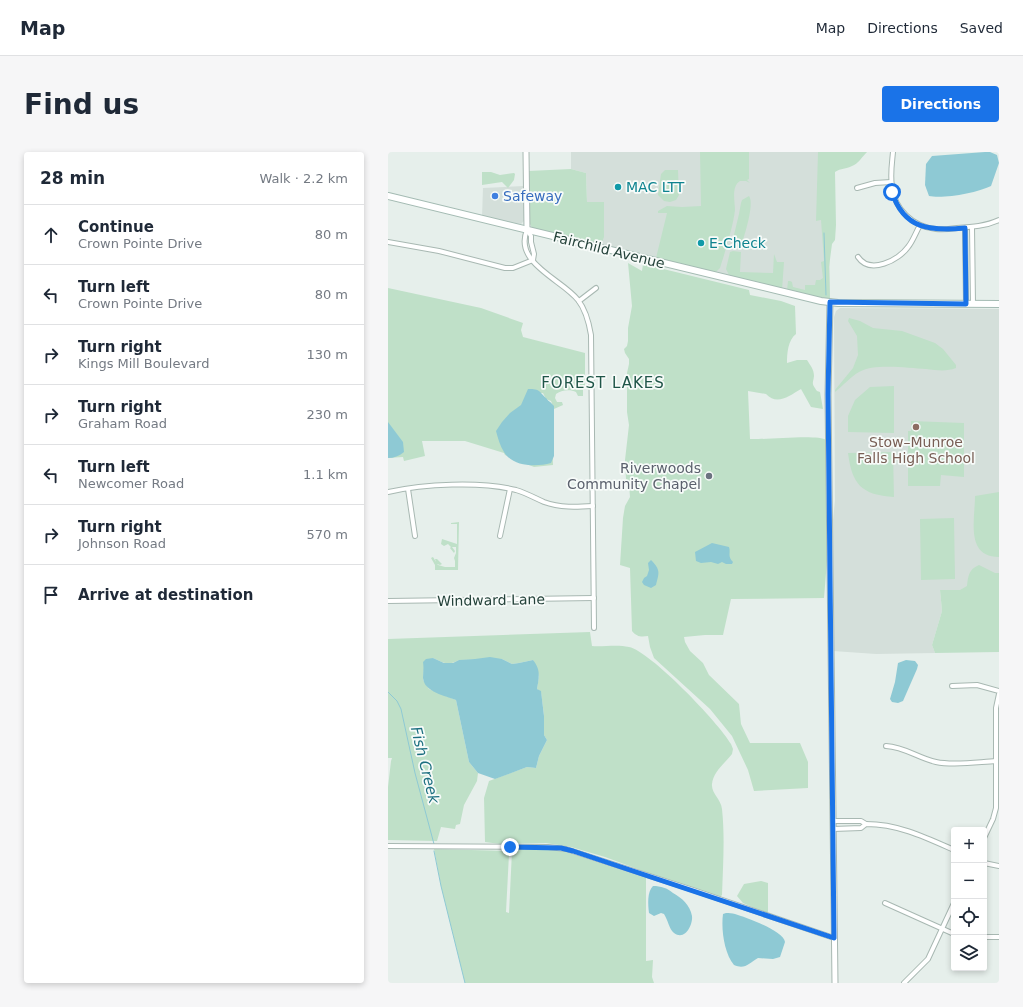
<!DOCTYPE html>
<html lang="en">
<head>
<meta charset="utf-8">
<style>
	:root { --surface:#fff; --page:#f6f6f7; --text:#1f2937; --muted:#747a83; --line:#e0e1e3; --accent:#1a73e8 }
	body { margin:0; font-family:"DejaVu Sans",sans-serif; background:var(--page); color:var(--text) }
	.controls { position:absolute; right:12px; bottom:12px; display:grid; overflow:hidden; border-radius:4px; box-shadow:0 2px 6px #0003 }
	.controls button { width:36px; height:36px; display:grid; place-items:center; padding:0; border:0; border-bottom:1px solid var(--line); background:var(--surface); color:var(--text); font:20px sans-serif }
	.stop { position:absolute; width:12px; height:12px; margin:-9px; border:3px solid #1a73e8; border-radius:50%; background:#fff }
	.stop.end { background:#1a73e8; border-color:#fff; box-shadow:0 1px 4px #0008 }
	.list { margin:0; padding:0; list-style:none }
	h2 { display:flex; justify-content:space-between; align-items:center; height:52px; margin:0; padding:0 16px; font-size:17px }
	h2 small { font-size:13px; font-weight:400; color:var(--muted) }
	.list li { display:grid; grid-template-columns:26px 1fr auto; gap:12px; align-items:center; box-sizing:border-box; height:60px; padding:0 16px; border-top:1px solid var(--line) }
	.list b { display:block; font-size:15px; white-space:nowrap }
	.list p { margin:0; font-size:13px; white-space:nowrap; color:var(--muted) }
	.list em { font-size:13px; font-style:normal; color:var(--muted) }
	.icon { flex:none; width:22px; height:22px; fill:none; stroke:currentColor; stroke-width:2; stroke-linecap:round; stroke-linejoin:round }
	.map { position:relative; flex:none; width:611px; height:831px; overflow:hidden; border-radius:4px }
	header { display:flex; align-items:center; gap:24px; box-sizing:border-box; height:56px; padding:0 20px; background:var(--surface); border-bottom:1px solid var(--line) }
	header strong { font-size:19px }
	nav { display:flex; gap:22px; margin-inline-start:auto; font-size:14px }
	.intro { display:flex; align-items:center; justify-content:space-between; box-sizing:border-box; height:96px; padding:0 24px }
	h1 { margin:0; font-size:28px }
	.button { padding:10px 18px; border-radius:4px; background:var(--accent); color:#fff; font-size:14px; font-weight:700 }
	main { display:flex; gap:24px; padding:0 24px }
	aside { flex:1; background:var(--surface); border-radius:4px; box-shadow:0 2px 6px #0003 }
	.map>svg:first-child { display:block }
	.built { fill:#d4dfda }
	.green { fill:#bfe0c8 }
	.water { fill:#8ec9d4 }
	.lines { fill:none; stroke-linecap:round; stroke-linejoin:round }
	.stream { stroke:#8ec9d4; stroke-width:1 }
	.minor-casing { stroke:#a8b8b2; stroke-width:6 }
	.tertiary-casing { stroke:#a8b8b2; stroke-width:7 }
	.secondary-casing { stroke:#a4bbb3; stroke-width:8 }
	.minor { stroke:#fff; stroke-width:4 }
	.tertiary { stroke:#fff; stroke-width:5 }
	.secondary { stroke:#fff; stroke-width:6 }
	.route { stroke:#1a73e8; stroke-width:5 }
	.culture-dot { fill:#0f9aa8; stroke:#f7fbf9; stroke-width:1.5 }
	.shop-dot { fill:#3f7fe0; stroke:#f7fbf9; stroke-width:1.5 }
	.education-dot { fill:#8d6e63; stroke:#f7fbf9; stroke-width:1.5 }
	.worship-dot { fill:#6b7280; stroke:#f7fbf9; stroke-width:1.5 }
	.labels { text-anchor:middle; stroke-width:3.5; stroke-linejoin:round; paint-order:stroke }
	.culture-label { font-size:14px; fill:#0d838f; stroke:#f7fbf9; text-anchor:start }
	.shop-label { font-size:14px; fill:#366cbe; stroke:#f7fbf9; text-anchor:start }
	.street-label { font-size:14px; fill:#24423a; stroke:#f7fbf9 }
	.education-label { font-size:14px; fill:#785e54; stroke:#f7fbf9 }
	.worship-label { font-size:14px; fill:#5b616d; stroke:#f7fbf9; text-anchor:end }
	.neighbourhood-label { font-size:15px; letter-spacing:1px; fill:#1f5548; stroke:#f7fbf9 }
	.water-label { font-size:15px; font-style:italic; fill:#1c6f80; stroke:#f7fbf9 }
</style>
</head>
<body>
<header>
<strong>Map</strong>
<nav><a>Map</a><a>Directions</a><a>Saved</a></nav>
</header>
<div class="intro"><h1>Find us</h1><a class="button">Directions</a></div>
<main>
<aside>
<h2>28 min<small>Walk · 2.2 km</small></h2>
<ul class="list">
<li><svg class="icon" aria-label="ahead" viewBox="0 0 24 24"><path d="M12 20V5M6 11l6-6 6 6"/></svg><div><b>Continue</b><p>Crown Pointe Drive</p></div><em>80 m</em></li>
<li><svg class="icon" aria-label="left" viewBox="0 0 24 24"><path d="M17 20v-9H6M10 6l-5 5 5 5"/></svg><div><b>Turn left</b><p>Crown Pointe Drive</p></div><em>80 m</em></li>
<li><svg class="icon" aria-label="right" viewBox="0 0 24 24"><path d="M7 20v-9h11M14 6l5 5-5 5"/></svg><div><b>Turn right</b><p>Kings Mill Boulevard</p></div><em>130 m</em></li>
<li><svg class="icon" aria-label="right" viewBox="0 0 24 24"><path d="M7 20v-9h11M14 6l5 5-5 5"/></svg><div><b>Turn right</b><p>Graham Road</p></div><em>230 m</em></li>
<li><svg class="icon" aria-label="left" viewBox="0 0 24 24"><path d="M17 20v-9H6M10 6l-5 5 5 5"/></svg><div><b>Turn left</b><p>Newcomer Road</p></div><em>1.1 km</em></li>
<li><svg class="icon" aria-label="right" viewBox="0 0 24 24"><path d="M7 20v-9h11M14 6l5 5-5 5"/></svg><div><b>Turn right</b><p>Johnson Road</p></div><em>570 m</em></li>
<li><svg class="icon" aria-label="arrive" viewBox="0 0 24 24"><path d="M6 21V4h12l-3 4 3 4H6"/></svg><div><b>Arrive at destination</b></div></li>
</ul>
</aside>
<div class="map">
<svg width="611" height="831" viewBox="0 0 611 831">
	<rect width="100%" height="100%" fill="#e6efeb"/>
	<g class="built">
		<path d="M183,0H440L442,148L214,93L216,51L199,50L198,21L183,17Z"/>
		<path d="M136,34L137,66L136,69L133,72L94,65L95,36Z"/>
		<path d="M452,156L611,157V438H552L554,459L544,493L547,501L488,502L445,499V368L447,349L446,165L448,159Z"/>
	</g>
	<g class="green">
		<path d="M312,0H361V27L359,28L362,31L358,29H352C343,34 347,50 347,58C345,75 337,100 332,116L328,120L268,106L279,61H270V59L279,54L294,55L313,54Z"/>
		<path d="M430,0H479C474,5 470,12 464,14C458,17 453,16 447,20L448,73L447,88L444,92L441,115L442,147L399,139V138L400,129H402L404,130L405,135L417,138V133H427L428,128H432L435,126L433,110L436,109L433,68L428,69Z"/>
		<path d="M183,17L198,21L199,50H216V85L213,93L144,76L141,70L140,19Z"/>
		<path d="M277,18H290L291,43L288,48L282,50L276,49L270,43L273,22Z"/>
		<path d="M94,20H103L112,23L126,21L127,22L126,28L120,36L114,30L94,33Z"/>
		<path d="M361,44C367,52 356,84 353,95L347,94L344,91L351,62L353,51L354,48Z"/>
		<path d="M345,99L353,100L352,120L385,121L386,102L389,110H396L394,138L341,123L338,117L342,100Z"/>
		<path d="M240,111L254,119L255,112L361,138L362,143L393,149L407,154L408,182C400,188 399,201 399,211L409,208H419C422,213 426,217 426,224C425,232 423,231 429,239L432,240L435,257L423,255L413,237C401,244 389,254 378,242L360,239L362,287C375,288 431,282 438,288L439,409L436,446L343,447L335,483H317L296,485L297,490L302,499L315,511L321,523L351,552L353,572L362,591H412L420,610V636L366,639L360,618L344,584L322,557L266,506L262,495L260,484C253,485 249,485 244,479L242,416L232,413L235,366L237,354L242,345L241,332L238,327L237,308L241,273L239,260V221L241,212V207L237,201L236,197L239,194L240,189V176L244,154Z"/>
		<path d="M0,136L93,156L135,171L133,178L135,185L197,201V237L195,238V244H190L188,240C182,237 173,238 168,242L167,246L169,250H174L175,253L166,257L163,249L158,247L155,241L149,242L163,251L165,313L146,315L117,303L116,301L77,289H34L37,304L16,309L15,305L0,306Z"/>
		<path d="M461,166L472,169L485,176L514,179L547,191L555,197L568,213V216C558,220 548,218 538,217C520,216 486,211 471,220C462,225 455,234 447,240V238L465,216L470,203L469,184L460,169Z"/>
		<path d="M506,234V281L460,280V264L467,248L482,235Z"/>
		<path d="M523,269L576,271V325L553,323L552,334H520V279H523Z"/>
		<path d="M505,300L506,345C473,343 464,332 460,301Z"/>
		<path d="M611,340V405C577,405 587,367 587,344Z"/>
		<path d="M566,366L567,427L533,428L532,367Z"/>
		<path d="M71,370L70,418H47V413L43,406L45,405L48,410L47,407H49L54,412L52,413L49,412L50,413L57,415H67V409L66,406L68,401V395H64L67,399L66,401L62,396L63,395L60,392L56,394L53,392L54,387L69,392V372H63V371Z"/>
		<path d="M591,413L607,421H611V500L547,501L544,493L554,459L552,438H572L579,434C580,424 581,417 591,413Z"/>
		<path d="M202,480L204,494C215,495 229,492 241,495C262,499 331,571 343,592L345,597L344,602C337,611 325,620 324,632C323,641 333,647 334,657C337,685 335,714 334,743L332,745L282,729L217,705L183,695L158,691L112,692L97,690L96,646L101,629L139,615L148,616L151,604L159,588L156,583V563L153,540L149,537L151,524L145,508L131,511L124,512L114,507L71,508C61,514 55,511 45,506L36,516L35,528L41,537L68,548L81,610L90,621L89,629L76,653L72,672L68,673L67,677L53,675L49,689L0,688V635L3,609L4,606H0V487Z"/>
		<path d="M46,697L120,699L121,702L118,760L121,761L124,699L129,697L162,698L175,699L258,726V809L265,808L264,825L266,831H77L53,734Z"/>
		<path d="M373,729L380,731V762L355,751L349,744L356,732Z"/>
	</g>
	<g class="water">
		<path d="M597,0H602L609,3L611,11L603,34C589,41 555,47 541,44L537,33L538,12L544,4Z"/>
		<path d="M140,237C153,237 150,239 158,246C161,250 163,250 166,254V304L163,311C148,315 125,315 116,300C112,294 110,286 108,279L114,270L122,261L133,253Z"/>
		<path d="M0,270L15,290L16,300C11,304 6,306 0,306Z"/>
		<path d="M324,391L341,395C343,401 339,404 345,410L344,412H338L334,410L330,412L323,410L313,411L308,409L307,400Z"/>
		<path d="M263,408C273,418 271,421 268,433L263,436L256,433L254,430L256,426L259,424L261,418L260,411Z"/>
		<path d="M102,505L114,507L124,512L131,511L145,508C153,518 151,525 149,537L153,539L156,564V583L159,588L151,604L148,616L139,615L107,627L90,621L81,610L68,548C58,544 36,540 35,526C35,521 36,516 35,510L38,507L45,506L56,511H65L71,508L87,507Z"/>
		<path d="M518,508L527,509L530,513L529,517L515,549L510,551L504,550L502,547L507,530L510,511Z"/>
		<path d="M265,734C273,734 279,736 285,741C294,746 302,753 304,764C305,773 297,789 286,781C281,777 280,768 276,762L273,761L266,764L261,761C260,752 259,740 265,734Z"/>
		<path d="M338,761C341,761 344,761 347,762C357,765 396,779 397,790L392,805L385,807L370,806C361,811 357,818 346,813C336,801 333,777 335,762Z"/>
	</g>
	<g class="lines">
		<g class="stream">
			<path d="M436,81L438,143"/>
			<path d="M0,540L9,549L13,557L27,621L46,692"/>
			<path d="M46,699L53,734L77,831"/>
		</g>
		<defs>
			<g id="minor">
				<path d="M505,0C504,11 502,23 504,34C506,57 525,75 548,77C555,78 562,77 569,76C584,75 598,74 611,68"/>
				<path d="M469,36L487,31L503,30"/>
				<path d="M584,75L585,152"/>
				<path d="M577,76L578,151"/>
				<path d="M139,78C125,111 175,128 190,148C198,158 201,171 203,183L206,476"/>
				<path d="M139,78L143,84V90L146,102L145,108"/>
				<path d="M0,90L51,99L117,116H125L145,108"/>
				<path d="M470,105C482,123 511,108 520,95C525,89 528,80 532,73"/>
				<path d="M191,149L208,136"/>
				<path d="M20,337L27,384"/>
				<path d="M0,340C36,332 92,329 128,338C138,341 147,346 156,350C172,356 189,355 205,354"/>
				<path d="M112,384L122,337"/>
				<path d="M0,449L206,446"/>
				<path d="M564,534L589,533L611,539"/>
				<path d="M498,594C517,595 530,606 548,610C566,614 590,610 608,609"/>
				<path d="M445,669H473L478,672"/>
				<path d="M445,677L473,676L478,672C510,672 537,685 566,698"/>
				<path d="M596,686L605,667L608,656V556L611,542"/>
				<path d="M0,694L160,695L178,697L305,738L446,786"/>
				<path d="M596,711L611,714"/>
				<path d="M497,751L566,782"/>
				<path d="M596,785H611"/>
				<path d="M516,831L540,807L566,751"/>
			</g>
			<g id="tertiary">
				<path d="M138,0L139,78"/>
				<path d="M442,150L440,243L447,831"/>
			</g>
			<path id="secondary" d="M0,44L433,149L450,151L611,152"/>
		</defs>
		<use href="#minor" class="minor-casing"/>
		<use href="#tertiary" class="tertiary-casing"/>
		<use href="#secondary" class="secondary-casing"/>
		<use href="#minor" class="minor"/>
		<use href="#tertiary" class="tertiary"/>
		<use href="#secondary" class="secondary"/>
	</g>
	<g class="lines">
		<path class="route" d="M122,695L173,696L185,699L446,786L440,242L442,150L578,152L577,76C543,79 516,78 504,40"/>
	</g>
	<g class="culture-dot">
		<circle cx="230" cy="35" r="4"/>
		<circle cx="313" cy="91" r="4"/>
	</g>
	<circle class="shop-dot" cx="107" cy="44" r="4"/>
	<circle class="education-dot" cx="528" cy="275" r="4"/>
	<circle class="worship-dot" cx="321" cy="324" r="4"/>
	<g class="labels">
		<g class="culture-label">
			<text x="238" y="40">MAC LTT</text>
			<text x="321" y="96">E-Check</text>
		</g>
		<g class="shop-label">
			<text x="115" y="49">Safeway</text>
		</g>
		<g class="street-label">
			<text transform="translate(221 98) rotate(14)" y="5">Fairchild Avenue</text>
			<text transform="translate(103 448) rotate(-1)" y="5">Windward Lane</text>
		</g>
		<g class="education-label">
			<text x="528" y="295">Stow–Munroe<tspan x="528" dy="16">Falls High School</tspan></text>
		</g>
		<g class="worship-label">
			<text x="313" y="321">Riverwoods<tspan x="313" dy="16">Community Chapel</tspan></text>
		</g>
		<g class="neighbourhood-label">
			<text x="215" y="236">FOREST LAKES</text>
		</g>
		<g class="water-label">
			<text transform="translate(37 613) rotate(76)" y="5">Fish Creek</text>
		</g>
	</g>
</svg>
<div class="controls">
<button>+</button>
<button>−</button>
<button><svg class="icon" aria-label="locate" viewBox="0 0 24 24"><circle cx="12" cy="12" r="6"/><path d="M12 2v4M12 18v4M2 12h4M18 12h4"/></svg></button>
<button><svg class="icon" aria-label="layers" viewBox="0 0 24 24"><path d="M12 4l9 5-9 5-9-5zM3 14l9 5 9-5"/></svg></button>
</div>
<div class="stop" style="left:504px;top:40px"></div>
<div class="stop end" style="left:122px;top:695px"></div>
</div>
</main>
</body>
</html>
